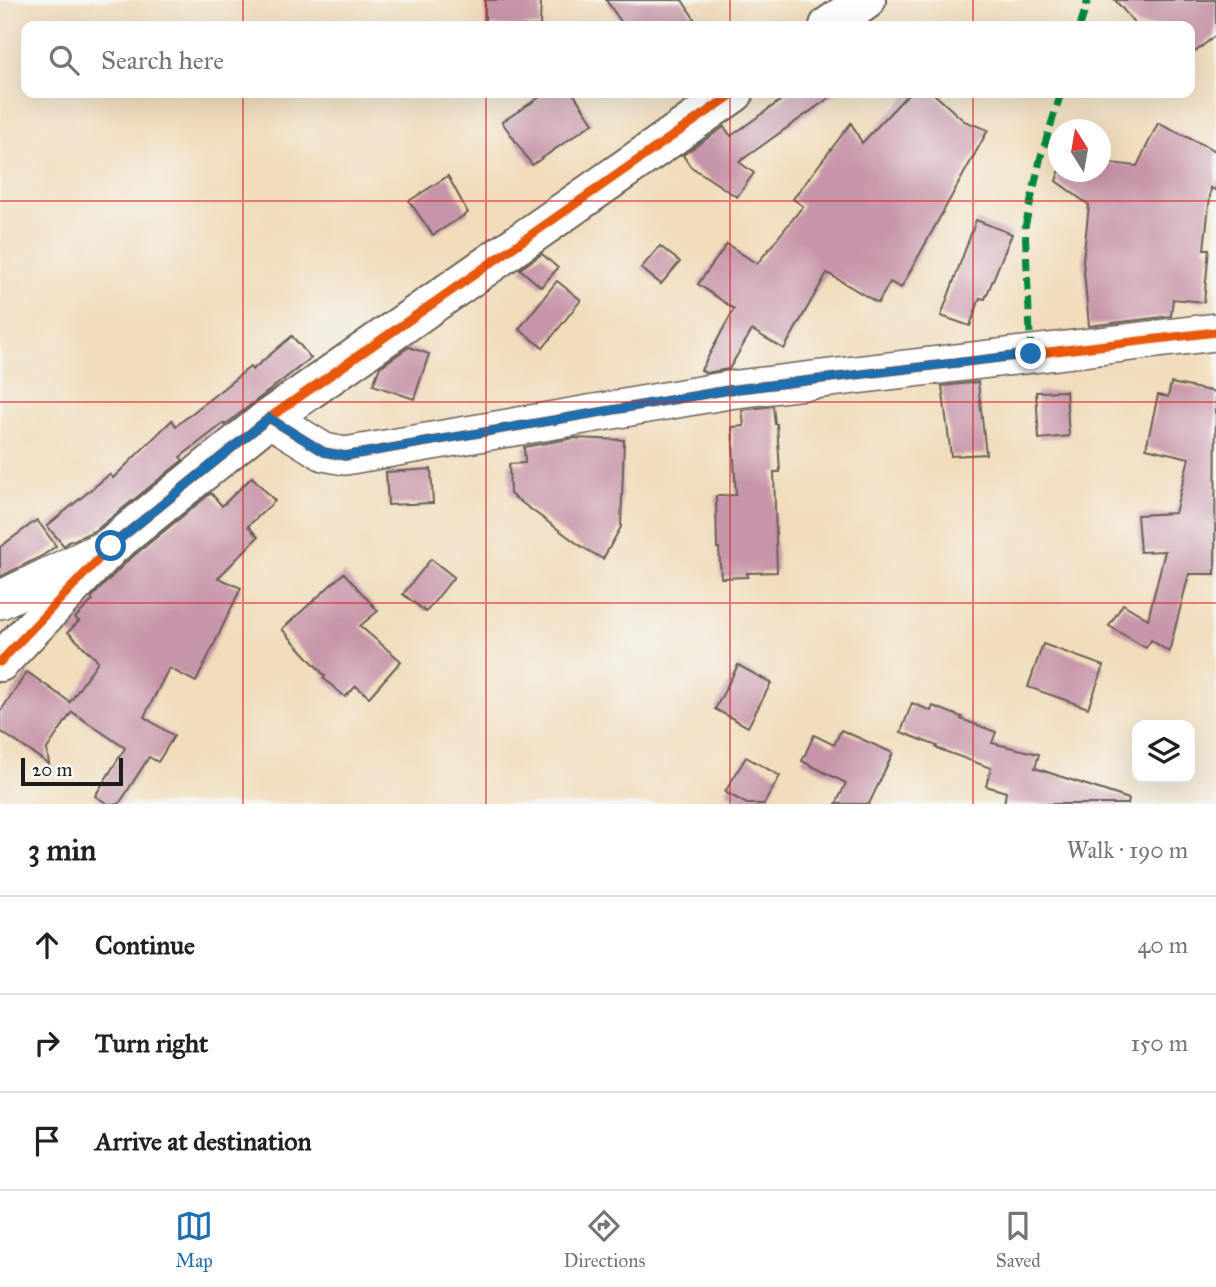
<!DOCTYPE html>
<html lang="en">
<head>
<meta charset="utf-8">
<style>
	:root { --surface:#fff; --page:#f6f6f6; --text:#202124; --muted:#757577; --line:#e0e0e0; --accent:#1f6fb2 }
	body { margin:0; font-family:"IM FELL Great Primer",serif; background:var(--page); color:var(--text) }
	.controls { position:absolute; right:21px; bottom:21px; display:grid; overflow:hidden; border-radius:14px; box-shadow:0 7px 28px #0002 }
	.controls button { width:63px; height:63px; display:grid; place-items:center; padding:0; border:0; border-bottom:2px solid var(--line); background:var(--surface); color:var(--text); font:35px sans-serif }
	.compass { position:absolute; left:1048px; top:119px; width:63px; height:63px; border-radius:50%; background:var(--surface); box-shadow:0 7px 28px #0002; rotate:349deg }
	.scale { position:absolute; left:21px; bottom:18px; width:102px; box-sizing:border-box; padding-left:7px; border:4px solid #1c1c1c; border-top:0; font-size:19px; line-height:24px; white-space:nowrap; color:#1c1c1c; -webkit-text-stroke:5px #f6f6f2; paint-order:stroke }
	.stop { position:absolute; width:21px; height:21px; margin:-16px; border:5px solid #1f6fb2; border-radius:50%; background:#fff }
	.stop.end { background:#1f6fb2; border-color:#fff; box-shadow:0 2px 7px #0008 }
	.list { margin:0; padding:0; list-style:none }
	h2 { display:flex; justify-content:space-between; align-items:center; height:91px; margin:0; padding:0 28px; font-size:30px }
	h2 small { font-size:23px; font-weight:400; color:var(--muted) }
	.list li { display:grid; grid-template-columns:46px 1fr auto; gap:21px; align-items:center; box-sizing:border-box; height:98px; padding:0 28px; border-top:2px solid var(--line) }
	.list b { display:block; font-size:26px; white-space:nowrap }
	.list em { font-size:23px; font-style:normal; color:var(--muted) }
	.icon { flex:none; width:38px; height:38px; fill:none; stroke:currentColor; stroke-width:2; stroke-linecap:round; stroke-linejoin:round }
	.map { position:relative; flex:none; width:1216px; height:804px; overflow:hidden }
	.search { position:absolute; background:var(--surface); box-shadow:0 7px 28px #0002; left:21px; right:21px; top:21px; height:77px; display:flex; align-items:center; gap:18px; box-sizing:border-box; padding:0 24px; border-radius:14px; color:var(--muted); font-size:26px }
	.sheet { height:385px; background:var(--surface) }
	nav { display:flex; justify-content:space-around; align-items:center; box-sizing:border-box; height:98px; border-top:2px solid var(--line); background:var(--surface); font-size:19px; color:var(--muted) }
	nav a { display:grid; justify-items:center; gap:4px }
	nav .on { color:var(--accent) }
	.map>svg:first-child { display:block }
	.building { fill:#c795a9 }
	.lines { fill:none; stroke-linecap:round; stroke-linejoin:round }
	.street-casing { stroke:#675f54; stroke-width:40 }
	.secondary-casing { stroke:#675f54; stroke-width:42 }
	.street { stroke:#fff; stroke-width:37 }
	.secondary { stroke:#fff; stroke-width:38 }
	.quiet { stroke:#00873e; stroke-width:7; stroke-dasharray:14 7; stroke-linecap:butt }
	.cycleway-casing { stroke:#f6f6f2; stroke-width:13 }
	.cycleway { stroke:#e8590c; stroke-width:9 }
	.route { stroke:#1f6fb2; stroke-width:9 }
	.grid { fill:none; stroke:#d62828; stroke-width:2; stroke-opacity:0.55 }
</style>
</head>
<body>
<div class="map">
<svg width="1216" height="804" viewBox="0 0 1216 804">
	<rect width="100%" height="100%" fill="#f6f6f2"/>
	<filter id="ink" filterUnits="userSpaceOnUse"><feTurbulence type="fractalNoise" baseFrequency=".0143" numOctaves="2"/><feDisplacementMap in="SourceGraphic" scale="14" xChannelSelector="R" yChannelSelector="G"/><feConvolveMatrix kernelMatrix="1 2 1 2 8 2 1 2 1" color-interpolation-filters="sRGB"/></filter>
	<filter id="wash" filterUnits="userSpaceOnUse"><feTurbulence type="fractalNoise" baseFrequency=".00686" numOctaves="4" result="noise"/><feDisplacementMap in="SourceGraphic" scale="28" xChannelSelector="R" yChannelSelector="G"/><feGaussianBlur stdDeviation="1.57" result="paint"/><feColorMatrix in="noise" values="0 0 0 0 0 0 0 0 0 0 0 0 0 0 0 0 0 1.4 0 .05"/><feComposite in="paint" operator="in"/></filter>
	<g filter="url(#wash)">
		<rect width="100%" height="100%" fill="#f1dcbb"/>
		<g id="blocks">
			<g class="building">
				<path d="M485,0H541L540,26H485Z"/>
				<path d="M606,0H682L699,26H624Z"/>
				<path d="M1115,0H1216V35L1190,56V26H1137Z"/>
				<path d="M546,93H573L593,123L532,165L502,122Z"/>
				<path d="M791,93H836L739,162L754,173L737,197L690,166L683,155L724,127L731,136Z"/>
				<path d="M909,93H933L964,121L988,130L901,288L890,282L878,303L827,273L784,349L752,330L729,369L706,373L701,370L734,309L698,284L727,244L757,264L803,206L793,199L851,123L862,143Z"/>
				<path d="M1158,123L1216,151V190L1211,188L1204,249H1209L1204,302L1173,299L1171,316L1089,326L1083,261L1089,205L1056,181L1059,172H1101V162L1137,166Z"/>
				<path d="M448,176L468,213L433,235L409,201Z"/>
				<path d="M976,220L1012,234L985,299L980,298L970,326L941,316Z"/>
				<path d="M660,246L680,262L661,284L641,268Z"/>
				<path d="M542,254L558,268L541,287L520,269Z"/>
				<path d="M557,281L581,300L543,348L519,329Z"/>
				<path d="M292,336L311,358L225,425L224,423L180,457L183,460L96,530L72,541L71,540L64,546L47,526L110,474L113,478L172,420L176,426L250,367L252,370Z"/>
				<path d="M409,347L429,354L414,399L373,385L380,367Z"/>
				<path d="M978,382L986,454L951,456L942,386Z"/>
				<path d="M1171,383L1216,392L1215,574H1189L1169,652L1151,640L1146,648L1109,626L1123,604L1148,619L1165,551L1140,552L1137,515L1175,513L1189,458L1146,448L1158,395L1168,397Z"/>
				<path d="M1066,391L1069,436L1039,439L1036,392Z"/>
				<path d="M773,406L775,424H777L780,472H774L777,572L747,573L748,577L721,578L719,548H717L716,496L736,495L732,427L744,426L742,410Z"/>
				<path d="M574,438L624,440L621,527L603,559L582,547L510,494L509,464L525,463L524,447Z"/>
				<path d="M431,469L433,503L388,505L386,472Z"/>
				<path d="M252,477L275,501L248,526L258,537L218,578L241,588L196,682L169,668L144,717L174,736L158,762L149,757L119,804H108L95,796L125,748L72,712L47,749L49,764L0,731V712L27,672L70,702L98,661L68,632L79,621L75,618L93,600L91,598L126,562L211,493L222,506Z"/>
				<path d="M37,520L56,546L42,556L0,577V547Z"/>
				<path d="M431,559L454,577L426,612L403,594Z"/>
				<path d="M344,573L378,611L360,626L401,661L369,697L356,686L345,697L323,678L325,676L282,629Z"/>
				<path d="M1043,644L1104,666L1088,708L1028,687Z"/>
				<path d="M738,665L771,683L748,727L715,709Z"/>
				<path d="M912,703L931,711L933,706L962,717L961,719L996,732L992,743L1039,754L1035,768L1129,799L1128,804H1004L1006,792L986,786L991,768L936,748L937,746L901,732Z"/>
				<path d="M841,730L893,753L869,804H836L846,783L802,761L814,735L834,745Z"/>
				<path d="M746,757L780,776L764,804H747L725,792Z"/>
			</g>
		</g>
	</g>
	<g filter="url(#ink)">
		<use href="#blocks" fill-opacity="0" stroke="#675f54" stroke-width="2"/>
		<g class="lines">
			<defs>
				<g id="street">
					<path d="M269,418L324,452L345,456L729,390L1216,332"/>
					<path d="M0,600L107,548"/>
				</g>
				<g id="secondary">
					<path d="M829,26L866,0"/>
					<path d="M0,662L111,546L269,418L734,93"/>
				</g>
			</defs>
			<use href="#street" class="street-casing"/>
			<use href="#secondary" class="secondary-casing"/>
			<use href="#street" class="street"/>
			<use href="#secondary" class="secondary"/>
			<g class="quiet">
				<path d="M1080,26L1088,0"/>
				<path d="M1031,354L1025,227L1041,156L1061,93"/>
			</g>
			<defs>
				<g id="cycleway">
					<path d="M269,418L324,452L345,456L729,390L1216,332"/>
					<path d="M0,662L111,546L269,418L734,93"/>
				</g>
			</defs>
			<use href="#cycleway" class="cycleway-casing"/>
			<use href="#cycleway" class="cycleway"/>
		</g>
	</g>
	<g class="lines" filter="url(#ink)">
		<path class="route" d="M111,546L269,418L324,452L345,456L729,390L1031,354"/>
	</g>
	<path class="grid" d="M243,0V26M486,0V26M730,0V26M973,0V26M243,93V804M486,93V804M730,93V804M973,93V804M0,201H1216M0,402H1216M0,603H1216"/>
</svg>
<div class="controls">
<button><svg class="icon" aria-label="layers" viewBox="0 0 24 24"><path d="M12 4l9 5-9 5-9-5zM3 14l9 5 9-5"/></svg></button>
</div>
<svg class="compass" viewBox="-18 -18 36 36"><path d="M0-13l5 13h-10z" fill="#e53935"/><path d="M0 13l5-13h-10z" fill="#757577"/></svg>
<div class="scale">20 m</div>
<div class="stop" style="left:111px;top:546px"></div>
<div class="stop end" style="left:1031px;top:354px"></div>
<div class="search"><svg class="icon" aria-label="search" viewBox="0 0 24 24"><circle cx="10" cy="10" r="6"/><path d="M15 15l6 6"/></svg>Search here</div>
</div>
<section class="sheet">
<h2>3 min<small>Walk · 190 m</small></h2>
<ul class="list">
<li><svg class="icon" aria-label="ahead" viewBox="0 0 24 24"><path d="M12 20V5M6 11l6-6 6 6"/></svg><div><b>Continue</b></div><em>40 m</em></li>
<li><svg class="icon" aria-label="right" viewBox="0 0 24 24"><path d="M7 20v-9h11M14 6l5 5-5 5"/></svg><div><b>Turn right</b></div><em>150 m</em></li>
<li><svg class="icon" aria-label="arrive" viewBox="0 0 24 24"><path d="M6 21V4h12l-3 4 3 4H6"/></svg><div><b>Arrive at destination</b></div></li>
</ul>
</section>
<nav>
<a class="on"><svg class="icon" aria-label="map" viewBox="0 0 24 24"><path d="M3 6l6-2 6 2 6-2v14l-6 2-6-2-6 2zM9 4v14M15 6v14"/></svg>Map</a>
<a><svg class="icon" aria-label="directions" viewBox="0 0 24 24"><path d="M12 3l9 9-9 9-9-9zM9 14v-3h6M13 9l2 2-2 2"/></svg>Directions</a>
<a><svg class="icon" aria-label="saved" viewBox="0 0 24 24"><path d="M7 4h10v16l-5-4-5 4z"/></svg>Saved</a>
</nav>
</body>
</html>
